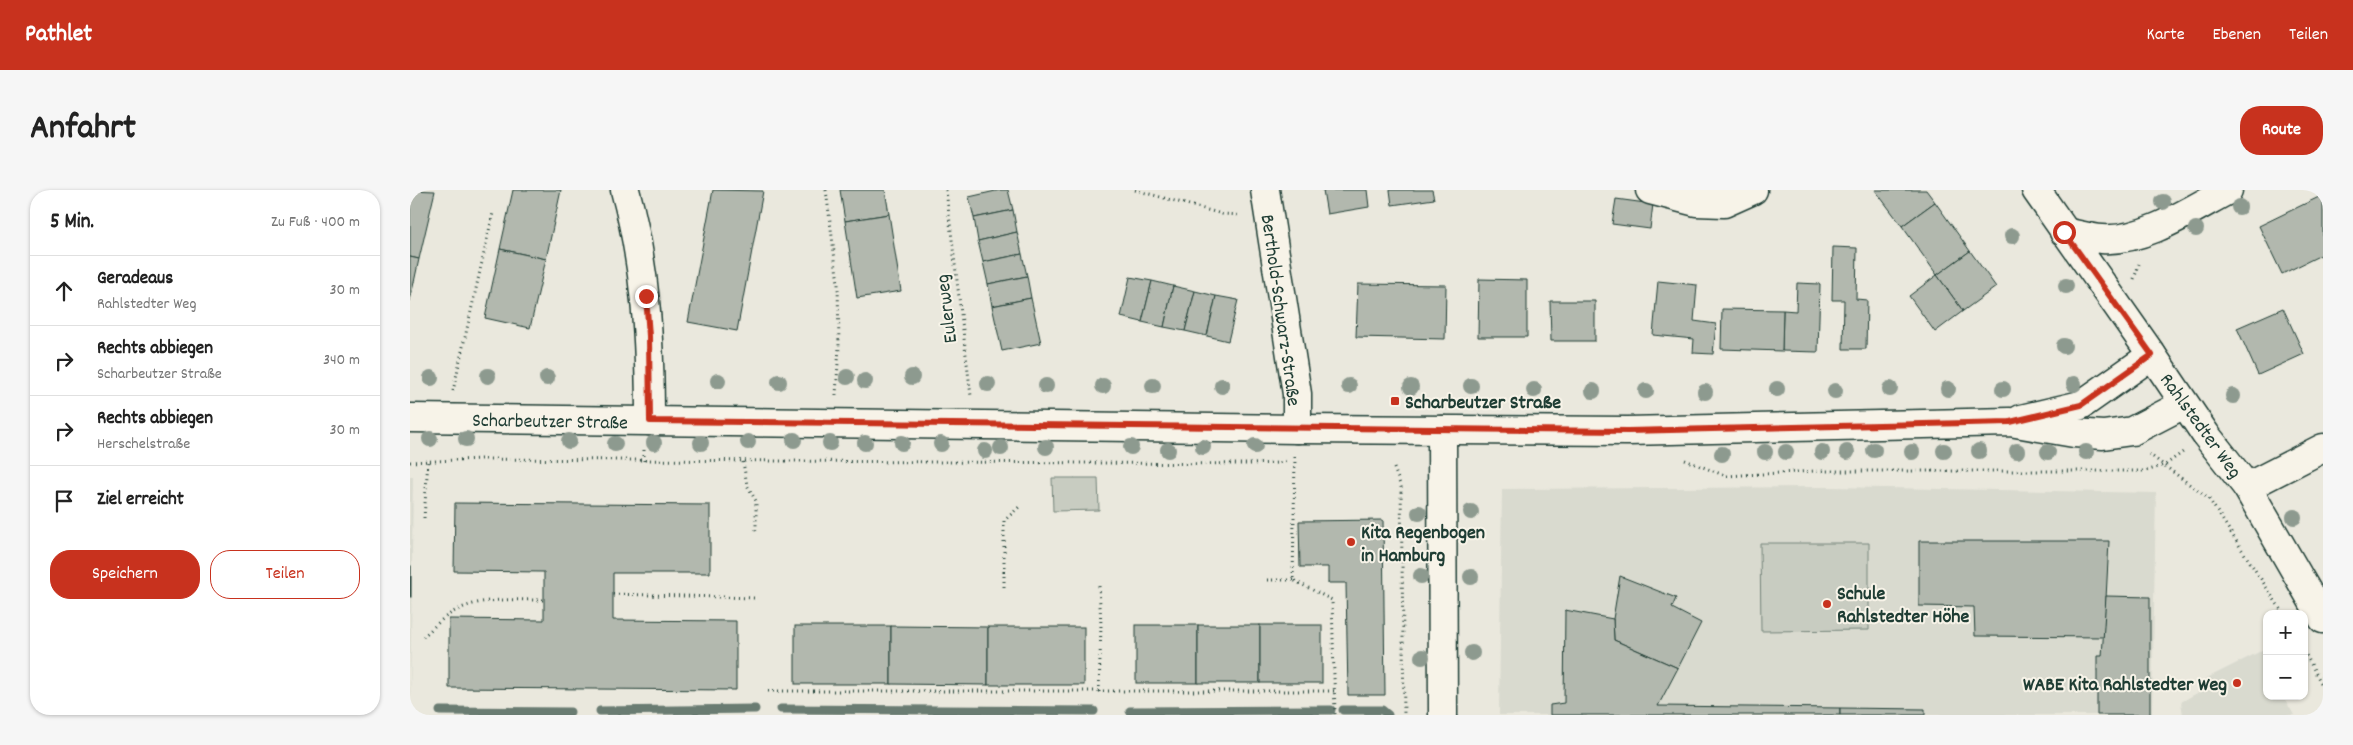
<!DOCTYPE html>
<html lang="de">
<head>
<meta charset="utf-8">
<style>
	:root { --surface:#fff; --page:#f6f6f6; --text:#222; --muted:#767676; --line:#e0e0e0; --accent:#c8321e }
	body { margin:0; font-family:Dekko,sans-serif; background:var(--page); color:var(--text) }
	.controls { position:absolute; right:15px; bottom:15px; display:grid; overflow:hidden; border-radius:10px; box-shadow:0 1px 4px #0004 }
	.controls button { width:45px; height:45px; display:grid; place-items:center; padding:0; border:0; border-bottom:1px solid var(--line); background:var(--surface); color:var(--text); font:25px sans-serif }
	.stop { position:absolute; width:15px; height:15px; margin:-11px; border:4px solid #c8321e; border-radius:50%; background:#fff }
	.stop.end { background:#c8321e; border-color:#fff; box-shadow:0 1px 5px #0008 }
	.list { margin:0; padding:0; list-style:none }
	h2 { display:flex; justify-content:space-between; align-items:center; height:65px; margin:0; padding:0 20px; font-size:21px }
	h2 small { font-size:16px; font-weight:400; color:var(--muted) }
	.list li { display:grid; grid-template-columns:32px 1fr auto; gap:15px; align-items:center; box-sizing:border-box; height:70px; padding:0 20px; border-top:1px solid var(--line) }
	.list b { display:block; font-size:19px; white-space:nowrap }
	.list p { margin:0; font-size:16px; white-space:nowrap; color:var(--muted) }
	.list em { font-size:16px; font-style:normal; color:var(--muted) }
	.actions { display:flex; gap:10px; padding:15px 20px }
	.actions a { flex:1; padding:11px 0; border:1px solid var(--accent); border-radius:20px; text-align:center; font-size:18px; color:var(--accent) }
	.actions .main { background:var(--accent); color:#fff }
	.icon { flex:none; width:28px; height:28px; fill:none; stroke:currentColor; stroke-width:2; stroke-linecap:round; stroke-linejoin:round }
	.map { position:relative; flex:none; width:1913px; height:525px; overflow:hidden; border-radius:20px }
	header { display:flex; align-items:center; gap:30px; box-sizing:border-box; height:70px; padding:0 25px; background:var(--accent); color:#fff }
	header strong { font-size:24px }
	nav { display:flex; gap:28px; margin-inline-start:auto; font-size:18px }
	.intro { display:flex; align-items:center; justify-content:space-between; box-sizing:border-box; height:120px; padding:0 30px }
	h1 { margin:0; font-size:35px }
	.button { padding:12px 22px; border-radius:20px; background:var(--accent); color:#fff; font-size:18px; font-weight:700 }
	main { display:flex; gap:30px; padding:0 30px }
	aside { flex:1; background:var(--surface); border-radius:20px; box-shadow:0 1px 4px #0004 }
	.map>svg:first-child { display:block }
	.built { fill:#d9dacf }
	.park { fill:#c8ccc1; stroke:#74847a }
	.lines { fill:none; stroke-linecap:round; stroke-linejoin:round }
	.stream { stroke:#6a7c72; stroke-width:9 }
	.building { fill:#b2b8ae; stroke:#1f3d34 }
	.minor-casing { stroke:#1f3d34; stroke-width:31 }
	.major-casing { stroke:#1f3d34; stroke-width:31 }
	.path { stroke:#1f3d34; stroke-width:3; stroke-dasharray:1 4; stroke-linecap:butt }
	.minor { stroke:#f7f3e8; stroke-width:28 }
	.major { stroke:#f7f3e8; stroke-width:28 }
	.tree { fill:#8d9a8f }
	.route { stroke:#c8321e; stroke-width:6 }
	.poi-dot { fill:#c8321e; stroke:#f7f3e8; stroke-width:2 }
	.labels { text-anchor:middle; stroke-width:4; stroke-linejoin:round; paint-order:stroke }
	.street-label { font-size:20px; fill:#1f3d34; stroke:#f7f3e8 }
	.poi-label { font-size:20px; font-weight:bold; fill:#1f3d34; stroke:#f7f3e8; text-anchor:start }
</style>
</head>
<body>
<header>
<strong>Pathlet</strong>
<nav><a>Karte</a><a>Ebenen</a><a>Teilen</a></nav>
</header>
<div class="intro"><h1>Anfahrt</h1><a class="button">Route</a></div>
<main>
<aside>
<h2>5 Min.<small>Zu Fuß · 400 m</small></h2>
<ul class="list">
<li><svg class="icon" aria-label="ahead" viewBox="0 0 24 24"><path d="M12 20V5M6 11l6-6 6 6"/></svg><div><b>Geradeaus</b><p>Rahlstedter Weg</p></div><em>30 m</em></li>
<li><svg class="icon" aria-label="right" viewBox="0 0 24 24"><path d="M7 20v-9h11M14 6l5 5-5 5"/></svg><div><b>Rechts abbiegen</b><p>Scharbeutzer Straße</p></div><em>340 m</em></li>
<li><svg class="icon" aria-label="right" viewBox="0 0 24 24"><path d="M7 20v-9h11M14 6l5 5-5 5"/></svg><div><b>Rechts abbiegen</b><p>Herschelstraße</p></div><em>30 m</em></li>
<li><svg class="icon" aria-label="arrive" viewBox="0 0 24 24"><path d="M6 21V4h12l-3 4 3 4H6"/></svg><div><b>Ziel erreicht</b></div></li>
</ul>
<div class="actions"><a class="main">Speichern</a><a>Teilen</a></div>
</aside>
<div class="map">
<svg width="1913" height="525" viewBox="0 0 1913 525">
	<rect width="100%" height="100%" fill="#eae8dd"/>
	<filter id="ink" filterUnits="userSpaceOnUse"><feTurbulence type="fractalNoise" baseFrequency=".02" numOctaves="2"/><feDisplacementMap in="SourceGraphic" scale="10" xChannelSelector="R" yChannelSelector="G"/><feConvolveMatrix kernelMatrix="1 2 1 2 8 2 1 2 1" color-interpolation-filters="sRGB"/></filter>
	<g filter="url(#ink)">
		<g class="built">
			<path d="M0,286H3L0,525Z"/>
			<path d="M1420,297L1746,303L1742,525H1089L1092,299Z"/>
			<path d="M1857,458V506H1873L1884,525H1773L1771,512L1798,497L1795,489Z"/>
		</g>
		<g class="park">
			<path d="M642,288H688L689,320L643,321Z"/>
			<path d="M1350,353H1459V440L1351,441Z"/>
		</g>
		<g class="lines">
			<g class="stream">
				<path d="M371,519L684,521"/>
				<path d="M933,520H972L978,525"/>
				<path d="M30,521L160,522"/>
				<path d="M190,521L345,519"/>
				<path d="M720,521L921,520"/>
			</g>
		</g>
		<g class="building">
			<path d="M0,0L25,1L9,69L0,67Z"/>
			<path d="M103,0H151L136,69L90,59Z"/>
			<path d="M303,0L353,1L327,141L278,132Z"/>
			<path d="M430,0H475L479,24L435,31Z"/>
			<path d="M590,0H598L603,20L564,28L559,7Z"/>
			<path d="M913,0H957L959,17L917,24Z"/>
			<path d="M980,0H1022L1024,9L982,15Z"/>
			<path d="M1465,0H1516L1525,12L1492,36Z"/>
			<path d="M1913,5V64L1872,84L1849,36Z"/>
			<path d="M1206,9L1243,14L1240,39L1202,34Z"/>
			<path d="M1525,12L1560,61L1527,85L1492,36Z"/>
			<path d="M603,20L607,42L568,51L564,28Z"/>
			<path d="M479,24L491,101L447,108L435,31Z"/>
			<path d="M607,42L612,64L573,72L568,51Z"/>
			<path d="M1423,57L1447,58L1446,109L1457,110L1456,159H1433L1434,110H1422Z"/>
			<path d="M90,59L136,69L120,138L75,128Z"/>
			<path d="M1560,61L1586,97L1553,121L1527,85Z"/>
			<path d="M612,64L617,86L578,94L573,72Z"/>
			<path d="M0,67L9,69L0,111Z"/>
			<path d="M1527,85L1553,121L1525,142L1499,106Z"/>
			<path d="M617,86L621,108L582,116L578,94Z"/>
			<path d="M720,87L742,91L732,132L711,127Z"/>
			<path d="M1069,89L1117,90V147H1068Z"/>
			<path d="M742,91L763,96L754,137L732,132Z"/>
			<path d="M1248,91L1287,95L1284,131L1306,134L1303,164L1283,163L1284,149L1243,145Z"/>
			<path d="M1387,93L1410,94L1408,162L1372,161L1373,120L1386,121Z"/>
			<path d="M948,94L1036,95L1035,149L946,147Z"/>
			<path d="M763,96L785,101L775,141L754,137Z"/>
			<path d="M785,101L806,106L797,146L775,141Z"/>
			<path d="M806,106L828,110L818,151L797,146Z"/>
			<path d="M621,108L631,153L592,161L582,116Z"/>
			<path d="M1140,111H1185V151H1141Z"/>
			<path d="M1873,118L1894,164L1848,185L1827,138Z"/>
			<path d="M1312,119L1373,120L1372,161L1311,159Z"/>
			<path d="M45,313L300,315V383H203V430L326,431V500L39,498V429L134,430V382L44,381Z"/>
			<path d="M973,330L975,505H938L936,393H918V377H890L889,331Z"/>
			<path d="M1509,351H1699L1694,447L1565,446L1564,417L1509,416Z"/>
			<rect x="0" y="376" width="1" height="31"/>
			<path d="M1210,386L1266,408L1262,418L1291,433L1268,478L1204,450L1203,429Z"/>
			<path d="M1696,406L1740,407V525H1687V466H1692Z"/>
			<path d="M1155,420L1203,429L1204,450L1268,478L1248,516L1430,518V525H1140V515L1154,513Z"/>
			<rect x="726" y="435" width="62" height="58"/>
			<rect x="788" y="435" width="62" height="58"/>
			<rect x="850" y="435" width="62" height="58"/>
			<rect x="385" y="436" width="96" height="58"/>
			<path d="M481,436L578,437V495L481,494Z"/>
			<rect x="578" y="437" width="96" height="58"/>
			<path d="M1430,518L1515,519V525H1430Z"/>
		</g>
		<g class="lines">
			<defs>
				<g id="minor">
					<path d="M215,0C236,77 240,152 240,231"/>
					<path d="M855,0L887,204V239"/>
					<path d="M1240,0L1286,12L1314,13L1343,0"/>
					<path d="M1626,0L1742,165"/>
					<path d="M1654,42C1666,44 1680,48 1692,49C1734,52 1782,19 1818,0"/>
					<path d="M1032,240L1033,525"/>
					<path d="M1837,297L1913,258"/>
				</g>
				<g id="major">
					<path d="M0,228L887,239L1218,241L1600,232L1664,243L1693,245L1722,241L1774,214"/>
					<path d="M1611,229L1671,215L1742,165L1796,245L1837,297L1913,429"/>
				</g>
			</defs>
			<use href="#minor" class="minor-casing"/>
			<use href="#major" class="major-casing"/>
			<g class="path">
				<path d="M416,0L428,93L429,157L426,205"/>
				<path d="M536,0L561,206"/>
				<path d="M725,0L812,24L830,25"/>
				<path d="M1724,89L1729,74"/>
				<path d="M43,201L83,23"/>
				<path d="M1739,264L1799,309L1873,423"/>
				<path d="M885,267L883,390L922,410L925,525"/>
				<path d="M1275,270L1316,286L1405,281H1736L1755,275L1773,262"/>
				<path d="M234,271V258"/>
				<path d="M0,272L70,269L837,274L869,273L879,269"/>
				<path d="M333,272L337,295L346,311V342"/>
				<path d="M984,278L991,297L994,525"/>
				<path d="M14,328L18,271"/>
				<path d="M857,390H883"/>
				<path d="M594,397V331L609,317"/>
				<path d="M203,404L346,408"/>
				<path d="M13,447C21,440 28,432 37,426C65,406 101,410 134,410"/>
				<path d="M1894,461L1913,497"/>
				<path d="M358,501H924"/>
				<path d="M689,502L691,435L689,396"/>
			</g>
			<use href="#minor" class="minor"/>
			<use href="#major" class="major"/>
		</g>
		<g class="tree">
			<circle cx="1753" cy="12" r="8"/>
			<circle cx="1829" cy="17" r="8"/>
			<circle cx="1786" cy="39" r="8"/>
			<circle cx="1602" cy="46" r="8"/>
			<circle cx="1656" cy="96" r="8"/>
			<circle cx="1654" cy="156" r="8"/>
			<circle cx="78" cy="186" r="8"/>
			<circle cx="437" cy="187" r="8"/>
			<circle cx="502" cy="187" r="8"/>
			<circle cx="21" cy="188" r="8"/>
			<circle cx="137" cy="188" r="8"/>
			<circle cx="308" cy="191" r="8"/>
			<circle cx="455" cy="191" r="8"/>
			<circle cx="369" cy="192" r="8"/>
			<circle cx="578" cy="194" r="8"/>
			<circle cx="1664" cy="194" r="8"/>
			<circle cx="636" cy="196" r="8"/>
			<circle cx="693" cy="196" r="8"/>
			<circle cx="743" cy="196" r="8"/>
			<circle cx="812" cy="196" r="8"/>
			<circle cx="939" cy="196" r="8"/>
			<circle cx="1061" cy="196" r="8"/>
			<circle cx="1001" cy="197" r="8"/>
			<circle cx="1367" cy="199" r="8"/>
			<circle cx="1480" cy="199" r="8"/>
			<circle cx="1538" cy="199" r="8"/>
			<circle cx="1593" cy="199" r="8"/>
			<circle cx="1124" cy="200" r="8"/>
			<circle cx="1183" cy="201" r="8"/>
			<circle cx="1236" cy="201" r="8"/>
			<circle cx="1425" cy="201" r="8"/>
			<circle cx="1295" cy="202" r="8"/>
			<circle cx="1823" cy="206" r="8"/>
			<circle cx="20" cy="249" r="8"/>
			<circle cx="56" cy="249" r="8"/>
			<circle cx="384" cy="250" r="8"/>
			<circle cx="159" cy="251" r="8"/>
			<circle cx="338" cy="252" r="8"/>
			<circle cx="244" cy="253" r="8"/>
			<circle cx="291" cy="253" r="8"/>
			<circle cx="420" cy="253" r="8"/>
			<circle cx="455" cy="253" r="8"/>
			<circle cx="492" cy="253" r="8"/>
			<circle cx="205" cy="254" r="8"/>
			<circle cx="531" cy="254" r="8"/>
			<circle cx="845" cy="256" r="8"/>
			<circle cx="636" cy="257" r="8"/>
			<circle cx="721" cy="257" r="8"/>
			<circle cx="793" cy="257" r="8"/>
			<circle cx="591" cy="258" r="8"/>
			<circle cx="758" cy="260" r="8"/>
			<circle cx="1464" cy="260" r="8"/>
			<circle cx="575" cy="261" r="8"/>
			<circle cx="1534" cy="261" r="8"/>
			<circle cx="1569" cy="261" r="8"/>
			<circle cx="1607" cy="261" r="8"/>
			<circle cx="1355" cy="262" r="8"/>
			<circle cx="1376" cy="262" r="8"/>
			<circle cx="1412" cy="262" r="8"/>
			<circle cx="1437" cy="262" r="8"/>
			<circle cx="1502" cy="262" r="8"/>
			<circle cx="1638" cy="262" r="8"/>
			<circle cx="1676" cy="262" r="8"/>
			<circle cx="1312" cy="264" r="8"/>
			<circle cx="1061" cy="322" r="8"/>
			<circle cx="1009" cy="323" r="8"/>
			<circle cx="1884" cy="327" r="8"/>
			<circle cx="1011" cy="386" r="8"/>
			<circle cx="1061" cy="387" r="8"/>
			<circle cx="1062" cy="463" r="8"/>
			<circle cx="1012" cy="467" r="8"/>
		</g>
	</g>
	<g class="lines" filter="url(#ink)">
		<path class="route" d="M236,106L239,146L240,231L1218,241L1600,232L1671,215L1742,165L1654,42"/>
	</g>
	<g class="poi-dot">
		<rect x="980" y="206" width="10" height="10" rx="2.5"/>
		<circle cx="941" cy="352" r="5"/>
		<circle cx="1417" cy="414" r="5"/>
		<circle cx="1827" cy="493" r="5"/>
	</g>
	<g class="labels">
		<g class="street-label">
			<text transform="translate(535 119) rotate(-97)" y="7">Eulerweg</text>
			<text transform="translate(872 120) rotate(82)" y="7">Berthold-Schwarz-Straße</text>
			<text transform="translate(140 230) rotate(1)" y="7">Scharbeutzer Straße</text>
			<text transform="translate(1792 235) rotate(54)" y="7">Rahlstedter Weg</text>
		</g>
		<g class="poi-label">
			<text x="995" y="218">Scharbeutzer Straße</text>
			<text x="951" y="348">Kita Regenbogen<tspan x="951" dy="23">in Hamburg</tspan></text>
			<text x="1427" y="409">Schule<tspan x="1427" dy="23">Rahlstedter Höhe</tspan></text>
			<text x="1817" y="500" text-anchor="end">WABE Kita Rahlstedter Weg</text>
		</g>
	</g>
</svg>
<div class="controls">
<button>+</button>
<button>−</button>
</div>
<div class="stop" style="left:1654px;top:42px"></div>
<div class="stop end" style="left:236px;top:106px"></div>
</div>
</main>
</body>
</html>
